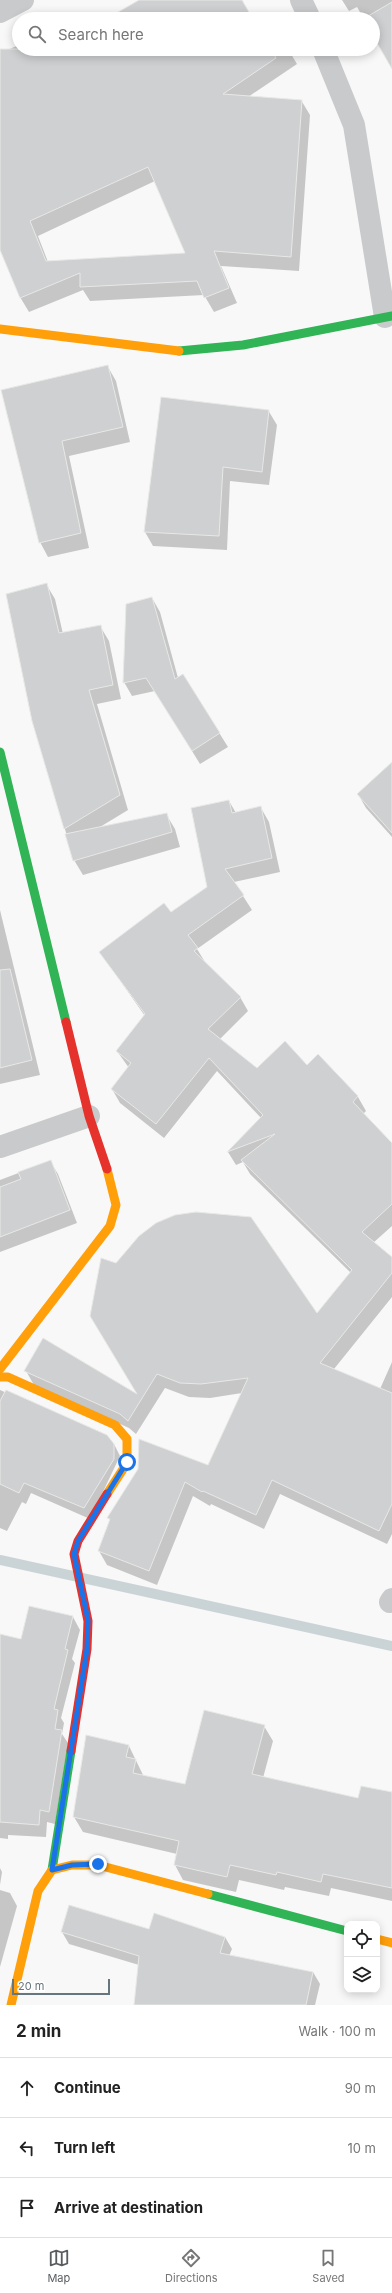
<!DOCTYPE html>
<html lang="en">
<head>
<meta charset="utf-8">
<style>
	:root { --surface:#fff; --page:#f2f2f2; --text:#222; --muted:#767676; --line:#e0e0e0; --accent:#585c5f }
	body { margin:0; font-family:Inter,sans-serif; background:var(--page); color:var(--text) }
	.controls { position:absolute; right:12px; bottom:12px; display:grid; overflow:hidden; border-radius:8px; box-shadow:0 2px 10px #0003 }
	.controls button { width:36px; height:36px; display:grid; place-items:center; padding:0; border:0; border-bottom:1px solid var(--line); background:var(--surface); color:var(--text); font:20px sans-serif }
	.scale { position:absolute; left:12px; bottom:10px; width:98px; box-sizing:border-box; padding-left:4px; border:2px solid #66767f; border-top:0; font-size:11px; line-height:14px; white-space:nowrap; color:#66767f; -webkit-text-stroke:3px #fff; paint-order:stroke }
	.stop { position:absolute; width:12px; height:12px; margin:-9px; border:3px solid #1a73e8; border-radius:50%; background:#fff }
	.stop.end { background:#1a73e8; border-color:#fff; box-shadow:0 1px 4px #0008 }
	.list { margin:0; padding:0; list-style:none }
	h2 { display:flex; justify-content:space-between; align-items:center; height:52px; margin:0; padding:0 16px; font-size:17px }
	h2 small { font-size:13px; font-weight:400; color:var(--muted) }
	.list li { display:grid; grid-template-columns:26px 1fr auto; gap:12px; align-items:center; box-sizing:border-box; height:60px; padding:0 16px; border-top:1px solid var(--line) }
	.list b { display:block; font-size:15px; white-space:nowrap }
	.list em { font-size:13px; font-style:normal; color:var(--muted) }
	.icon { flex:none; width:22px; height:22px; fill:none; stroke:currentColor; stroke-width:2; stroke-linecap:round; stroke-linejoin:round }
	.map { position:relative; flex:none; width:392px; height:2005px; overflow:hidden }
	.search { position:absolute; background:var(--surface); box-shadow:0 2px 10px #0003; left:12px; right:12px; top:12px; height:44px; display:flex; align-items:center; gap:10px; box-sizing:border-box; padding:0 14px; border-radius:22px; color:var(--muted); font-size:15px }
	.sheet { height:232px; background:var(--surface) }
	nav { display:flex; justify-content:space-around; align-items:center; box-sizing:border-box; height:56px; border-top:1px solid var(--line); background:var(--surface); font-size:11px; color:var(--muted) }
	nav a { display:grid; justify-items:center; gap:2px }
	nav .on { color:var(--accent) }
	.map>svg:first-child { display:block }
	.shadow { fill:#0003; fill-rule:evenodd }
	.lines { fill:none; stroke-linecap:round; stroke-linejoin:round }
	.stream { stroke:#cad4d6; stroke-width:10 }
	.building { fill:#ced0d1; stroke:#e8e8e7; fill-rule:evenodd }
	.street { stroke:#c9cacb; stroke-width:22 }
	.fast { stroke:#30b455; stroke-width:9 }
	.slow { stroke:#ff9f0a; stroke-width:9 }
	.jam { stroke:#e5322d; stroke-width:9 }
	.route { stroke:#1a73e8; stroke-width:5 }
</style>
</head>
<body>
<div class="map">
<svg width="392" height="2005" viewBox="0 0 392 2005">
	<rect width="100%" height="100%" fill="#f8f8f8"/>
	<g class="shadow">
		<path d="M342,0H392V67L373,35V19H364L357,7L349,11Z"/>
		<path d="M19,45V49H288L297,64L248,97L301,100L310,115L299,271L221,266L237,303L214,312L204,295L90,301L83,290L29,312L20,297L0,247V53ZM155,181L187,254L48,262L38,236Z"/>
		<path d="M108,367L116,381L130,442L69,456L89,548L48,557L40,542L3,391Z"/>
		<path d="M162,398L268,410L277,425L269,485L230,481L227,550L153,546L145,532Z"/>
		<path d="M46,584L55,599L63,634L100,626L109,641L121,699L97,704L128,810L100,827L166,814L175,829L180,847L83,875L74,860L33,720Z"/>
		<path d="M152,598L160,612L178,678L183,675L228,747L200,764L155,691L132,696L124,682Z"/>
		<path d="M392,771V837L366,808L358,794Z"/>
		<path d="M229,801L236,813L261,808L269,822L280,872L234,882L252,910L197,949L205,962L240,997L248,1011L219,1040L257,1069L306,1066L318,1055L358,1097L366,1111L363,1114L392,1145V1226L373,1243L392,1258V1297L334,1369L380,1389L392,1362V1534L387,1544L280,1494L264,1529L211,1504L210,1506L193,1496L157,1585L107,1565L99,1551L111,1522L108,1518L139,1470L209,1467L242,1393L210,1398L189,1397L165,1388L136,1434L129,1428L34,1385L26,1371L139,1397L99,1330L317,1315L351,1273L250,1174L243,1162L236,1165L228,1152L261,1118L217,1071L164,1138L120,1103L112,1089L129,1068L117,1051L145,1016L100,952L171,914L208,887Z"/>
		<path d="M0,910L40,1075L0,1084Z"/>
		<path d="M50,1161L58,1174L77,1223L0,1252V1180Z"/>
		<path d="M0,1390L107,1436L114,1444L120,1456L90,1519L31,1493L26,1504L22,1502L7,1531L0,1528Z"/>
		<path d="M73,1617L80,1630L72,1659L75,1663L61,1718L64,1723L62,1734L68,1743L55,1824L47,1822L46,1837L8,1835V1839L0,1838V1635L22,1640Z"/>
		<path d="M264,1726L273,1741L263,1778L359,1799L392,1793V1901L331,1888L329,1896L285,1887L284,1890L239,1880L236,1892L183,1880L175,1865L177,1854L83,1832L74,1817L129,1746L144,1777L185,1785Z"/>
		<path d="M0,1868L2,1872L0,1885Z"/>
		<path d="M0,1890L10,1893L17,1906L0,1967Z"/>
		<path d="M149,1930L225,1937L232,1949L229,1956L313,1972L320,1984L315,2005H135L139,1965L69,1944L62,1932Z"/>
	</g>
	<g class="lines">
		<path class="stream" d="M0,1560L392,1646"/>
	</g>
	<g class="building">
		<path d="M139,0H242L253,19H106Z"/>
		<path d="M392,2V69L373,36V19H363Z"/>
		<path d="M0,49H271L276,58L223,94L302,100L291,257L214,251L229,288L204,298L197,281L80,287V273L20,298L0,250ZM148,167L185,253L46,261L30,221Z"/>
		<path d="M108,365L123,427L62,441L81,533L39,543L1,390Z"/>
		<path d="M161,397L269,410L262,472L223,467L219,536L144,532Z"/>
		<path d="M47,583L59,633L101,625L113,685L89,690L120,795L64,829L32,721L6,594Z"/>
		<path d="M152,597L175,679L183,674L220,733L192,751L146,678L123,683L126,604Z"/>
		<path d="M392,762V833L357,794Z"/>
		<path d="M229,800L232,813L261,806L272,858L225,869L244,895L188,935L198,948L194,951L241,997L208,1029L257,1068L285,1041L307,1065L318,1054L358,1096L353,1102L392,1143V1204L362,1232L392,1257V1273L320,1363L392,1393V1504L379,1531L272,1480L256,1515L203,1491L202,1492L185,1482L149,1571L98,1551L110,1519L107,1518L138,1469L139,1439L208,1465L248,1378L201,1384L180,1383L157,1374L128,1421L120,1414L24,1371L43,1338L137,1394L90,1316L101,1258L116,1263L139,1236L156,1223L175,1215L196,1212L251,1217L317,1313L352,1270L241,1160L275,1134L227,1152L263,1115L209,1058L156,1124L111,1089L131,1063L116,1051L145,1014L99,952L164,903L171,912L207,887L191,808Z"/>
		<path d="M167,813L172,832L73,861L65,834Z"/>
		<path d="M10,969L32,1060L0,1068V970Z"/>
		<path d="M51,1160L70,1210L0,1237V1187L21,1179L18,1172Z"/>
		<path d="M6,1390L107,1435L114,1444V1459L84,1508L24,1483L19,1493L0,1484V1401Z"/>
		<path d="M29,1606L73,1616L65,1649L68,1650L54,1709L58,1710L55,1729L62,1730L49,1812L40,1810L39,1825L0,1822V1634L21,1639Z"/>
		<path d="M204,1710L265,1725L252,1774L358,1798L361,1786L392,1792V1888L323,1874L321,1882L277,1872L276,1875L230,1865L227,1877L174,1865L179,1841L73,1817L86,1735L129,1745L126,1757L136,1759L133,1773L185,1784Z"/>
		<path d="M69,1905L149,1929L154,1913L225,1937L220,1953L313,1972L306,2005H134L139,1956L61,1932Z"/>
	</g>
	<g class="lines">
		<g class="street">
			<path d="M301,0L310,19"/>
			<path d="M0,12L23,0"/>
			<path d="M323,49L354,125L385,317"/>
			<path d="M0,1147L89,1116"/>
			<path d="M390,1602L392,1599"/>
		</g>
		<g class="fast">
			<path d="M179,351L243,345L392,316"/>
			<path d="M0,752L66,1022"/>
			<path d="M52,1870L71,1751"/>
			<path d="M208,1894L347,1931"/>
		</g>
		<g class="slow">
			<path d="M0,329L179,351"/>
			<path d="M0,1369L110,1226L116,1205L107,1169"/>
			<path d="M0,1377H8L115,1425L127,1439V1463L107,1494"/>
			<path d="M377,1939L392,1943"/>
			<path d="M11,2005L38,1891L52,1870L72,1865H98L208,1894"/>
		</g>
		<g class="jam">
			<path d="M66,1022L89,1116L107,1169"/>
			<path d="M71,1751L87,1649L88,1621L74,1554L78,1541L107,1494"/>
		</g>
	</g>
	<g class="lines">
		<path class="route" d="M98,1864L72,1865L52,1870L87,1649L88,1620L74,1554L78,1541L127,1462"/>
	</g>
</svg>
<div class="controls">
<button><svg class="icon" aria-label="locate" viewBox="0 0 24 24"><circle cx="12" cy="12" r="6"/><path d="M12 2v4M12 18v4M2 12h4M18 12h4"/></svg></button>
<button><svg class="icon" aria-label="layers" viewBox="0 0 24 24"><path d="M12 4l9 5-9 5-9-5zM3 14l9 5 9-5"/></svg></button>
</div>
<div class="scale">20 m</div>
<div class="stop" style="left:127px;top:1462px"></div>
<div class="stop end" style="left:98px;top:1864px"></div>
<div class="search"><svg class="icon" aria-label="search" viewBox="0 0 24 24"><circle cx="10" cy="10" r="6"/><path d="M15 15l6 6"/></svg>Search here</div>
</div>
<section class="sheet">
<h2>2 min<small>Walk · 100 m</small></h2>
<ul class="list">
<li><svg class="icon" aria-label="ahead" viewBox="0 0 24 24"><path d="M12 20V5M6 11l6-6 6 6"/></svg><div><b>Continue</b></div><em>90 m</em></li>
<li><svg class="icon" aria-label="left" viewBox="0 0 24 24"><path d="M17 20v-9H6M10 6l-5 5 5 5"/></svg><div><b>Turn left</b></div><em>10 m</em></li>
<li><svg class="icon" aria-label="arrive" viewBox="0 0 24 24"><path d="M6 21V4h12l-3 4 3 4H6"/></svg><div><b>Arrive at destination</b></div></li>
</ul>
</section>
<nav>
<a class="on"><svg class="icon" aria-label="map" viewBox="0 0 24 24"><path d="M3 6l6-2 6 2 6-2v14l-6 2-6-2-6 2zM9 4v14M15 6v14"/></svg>Map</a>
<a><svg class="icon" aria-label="directions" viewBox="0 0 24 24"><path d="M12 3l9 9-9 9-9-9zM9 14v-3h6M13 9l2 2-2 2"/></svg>Directions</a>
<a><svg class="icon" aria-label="saved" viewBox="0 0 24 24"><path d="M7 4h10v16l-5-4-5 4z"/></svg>Saved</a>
</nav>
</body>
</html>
